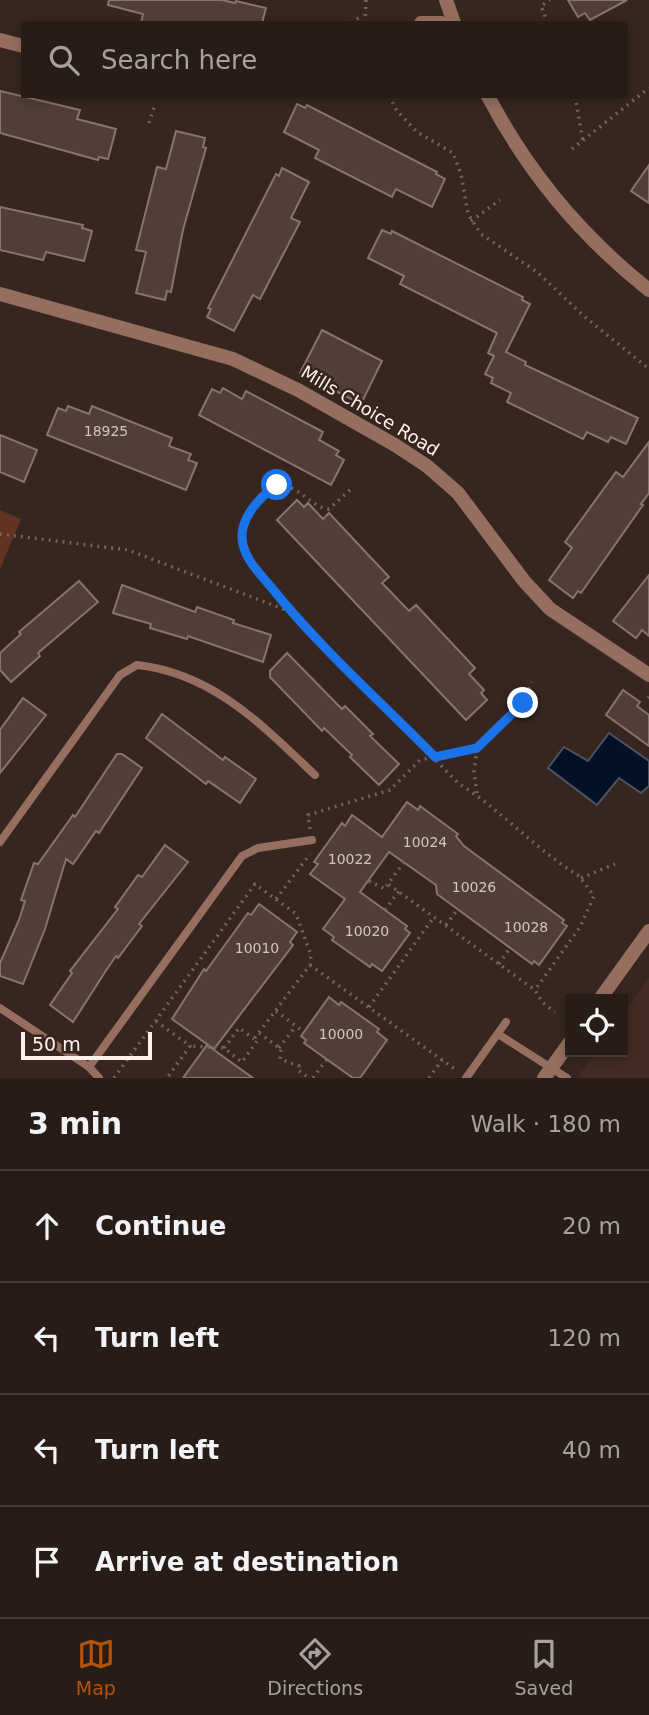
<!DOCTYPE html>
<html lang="en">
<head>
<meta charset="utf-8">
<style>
	:root { --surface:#281c17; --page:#342924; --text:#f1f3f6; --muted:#a5a1a1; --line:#443a36; --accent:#b45309 }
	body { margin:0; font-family:"DejaVu Sans",sans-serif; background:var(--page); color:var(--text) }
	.controls { position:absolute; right:21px; bottom:21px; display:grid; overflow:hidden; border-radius:0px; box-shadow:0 4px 10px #0003 }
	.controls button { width:63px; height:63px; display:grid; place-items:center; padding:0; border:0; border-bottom:2px solid var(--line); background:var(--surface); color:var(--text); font:35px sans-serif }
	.scale { position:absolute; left:21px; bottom:18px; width:131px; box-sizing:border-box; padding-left:7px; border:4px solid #fdf1ed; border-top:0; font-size:19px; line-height:24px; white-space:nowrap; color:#fdf1ed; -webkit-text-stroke:5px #36261f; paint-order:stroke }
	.stop { position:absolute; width:21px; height:21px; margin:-16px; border:5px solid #1a73e8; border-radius:50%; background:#fff }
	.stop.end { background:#1a73e8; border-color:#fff; box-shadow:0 2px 7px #0008 }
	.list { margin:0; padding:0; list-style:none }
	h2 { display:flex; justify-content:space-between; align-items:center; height:91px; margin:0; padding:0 28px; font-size:30px }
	h2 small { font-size:23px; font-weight:400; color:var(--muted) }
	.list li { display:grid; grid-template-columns:46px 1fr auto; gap:21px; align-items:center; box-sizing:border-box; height:112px; padding:0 28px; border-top:2px solid var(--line) }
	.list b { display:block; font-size:26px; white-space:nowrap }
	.list em { font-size:23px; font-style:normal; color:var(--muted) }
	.icon { flex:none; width:38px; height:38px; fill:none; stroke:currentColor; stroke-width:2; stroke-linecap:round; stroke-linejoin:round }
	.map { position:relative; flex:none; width:649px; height:1078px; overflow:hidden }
	.search { position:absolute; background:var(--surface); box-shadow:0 4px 10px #0003; left:21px; right:21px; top:21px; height:77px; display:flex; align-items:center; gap:18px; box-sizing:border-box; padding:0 24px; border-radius:0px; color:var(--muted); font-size:26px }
	.sheet { height:539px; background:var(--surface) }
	nav { display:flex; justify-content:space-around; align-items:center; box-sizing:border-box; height:98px; border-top:2px solid var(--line); background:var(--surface); font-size:19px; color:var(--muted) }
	nav a { display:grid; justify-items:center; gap:4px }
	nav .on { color:var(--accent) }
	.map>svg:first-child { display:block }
	.built { fill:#432c23 }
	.green { fill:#623320 }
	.water { fill:#021126; stroke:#4d5462; stroke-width:2 }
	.building { fill:#503e37; stroke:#88746c; stroke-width:2 }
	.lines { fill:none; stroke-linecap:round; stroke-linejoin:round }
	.path { stroke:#73645e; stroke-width:3.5; stroke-dasharray:2 5; stroke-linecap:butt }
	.service { stroke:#956e5f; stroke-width:8 }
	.minor { stroke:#956e5f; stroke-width:14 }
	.tertiary { stroke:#956e5f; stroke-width:14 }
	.route { stroke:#1a73e8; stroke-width:9 }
	.labels { text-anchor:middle; stroke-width:5; stroke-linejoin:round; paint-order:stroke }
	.number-label { font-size:14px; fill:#d2c4c0 }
	.street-label { font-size:18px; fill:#fdf1ed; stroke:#36261f }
</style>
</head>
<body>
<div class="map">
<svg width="649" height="1078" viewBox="0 0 649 1078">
	<rect width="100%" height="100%" fill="#36261f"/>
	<path class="built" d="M649,978V1078H577L596,1052H623V1014Z"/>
	<path class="green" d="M0,510L21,519L0,569Z"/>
	<path class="water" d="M609,733L649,761V786L641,793L619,778L597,805L548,768L564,747L588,761Z"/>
	<g class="building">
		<path d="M109,0H222L235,3L236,1L266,8L262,23H141L143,14L108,5Z"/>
		<path d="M568,0H627L590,20L585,13L578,17Z"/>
		<path d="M0,91L80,110L77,119L116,129L108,159L99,157L98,160L0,133Z"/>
		<path d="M297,104L305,108L307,105L437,172L436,174L445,179L432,207L396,189L392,197L315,158L319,150L284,132Z"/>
		<path d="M176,131L205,138L203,147L206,148L183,230L171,292L167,291L165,300L136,293L146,252L136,250L157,167L166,169Z"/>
		<path d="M649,165V203L631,191Z"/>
		<path d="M282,168L309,182L291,218L300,222L260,299L253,295L234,331L207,317L211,309L208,308L276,174L279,176Z"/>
		<path d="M0,207L83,225L82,228L92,231L84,261L46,252L43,260L0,250Z"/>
		<path d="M382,230L391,234L392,231L523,297L522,300L530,304L506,352L526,362L525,365L638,418L626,444L611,437L608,442L587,432L583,439L507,402L511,393L491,383L493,378L485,374L494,356L488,353L497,333L400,284L404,276L368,258Z"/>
		<path d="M322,330L382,361L361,404L300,373Z"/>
		<path d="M223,388L242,399L246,391L323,432L319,440L339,451L336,455L344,460L331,485L199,415L212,389L220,393Z"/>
		<path d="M68,406L89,414L92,406L172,438L169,446L191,454L188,460L197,463L186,490L47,435L58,408L66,411Z"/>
		<path d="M0,435L37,450L24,482L0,472Z"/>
		<path d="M649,442V493L641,504L643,505L581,593L578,591L573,598L549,580L572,548L565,542L616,472L623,477Z"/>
		<path d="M297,500L304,507L308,503L323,519L329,513L389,577L382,583L409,611L416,605L475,668L469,674L484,690L481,693L487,700L466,720L277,520Z"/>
		<path d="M649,575V636L642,630L636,638L613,621Z"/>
		<path d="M79,581L98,602L38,653L40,656L11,682L0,670V653L21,634L19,632Z"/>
		<path d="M122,585L195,612L197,607L234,620L233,623L271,635L263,662L188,636L187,639L150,628L151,624L113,613Z"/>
		<path d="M287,653L342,709L345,706L373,734L370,736L399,764L379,785L350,757L352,755L324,728L322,731L270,677V671Z"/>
		<path d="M623,690L640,702L637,706L649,715V746L606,715Z"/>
		<path d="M23,698L46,715L0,773V730Z"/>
		<path d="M162,714L223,760L225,757L256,779L240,803L208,781L206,784L146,738Z"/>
		<path d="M117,754H122L142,768L99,833L96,831L73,864L66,859L45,929L23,984L0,976V963L19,920L25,901L21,900L34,863L38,864L73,815L75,817Z"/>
		<path d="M407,802L418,810L420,806L458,834L456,836L464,846L564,920L562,923L567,926L539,965L534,961L532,964L437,894L436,885L389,852L360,892L407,926L405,929L410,933L382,971L372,964L370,967L332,940L334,937L323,929L345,899L310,874L318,864L314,862L342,823L345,826L352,815L382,837Z"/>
		<path d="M165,845L188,862L139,924L142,926L118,958L116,956L105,972L73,1022L50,1005L72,973L70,971L118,909L115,907L138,875L142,877Z"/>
		<path d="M259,904L297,932L290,942L293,945L214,1049L172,1019L204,969L206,971L248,913L251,915Z"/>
		<path d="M329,997L339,1005L341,1002L379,1029L377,1032L387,1040L360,1078H353L304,1043L306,1040L301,1036Z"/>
		<path d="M207,1045L253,1078H183Z"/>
	</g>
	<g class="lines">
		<g class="path">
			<path d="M351,23L363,15"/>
			<path d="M365,23L366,0"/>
			<path d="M548,23L541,6L550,0"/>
			<path d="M389,96L397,111L417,132L453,153L461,174L468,214L481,234L537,272L585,317L649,369"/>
			<path d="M575,96L583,141"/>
			<path d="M149,123L154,107"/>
			<path d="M572,149L649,88"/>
			<path d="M471,221L500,200"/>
			<path d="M0,534L128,550L291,612L458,783C500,809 535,849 579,876L594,896L580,927L535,990"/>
			<path d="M291,612C257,569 212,529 277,486C299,483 309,507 329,509L352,488"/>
			<path d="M648,698L649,697"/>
			<path d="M477,793L474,772L477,748"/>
			<path d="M310,829L308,815L390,790L420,760L477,748L523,703L532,682"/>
			<path d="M404,862L388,884L535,990L542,1002L555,1012"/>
			<path d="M581,878L615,864"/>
			<path d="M369,881L385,889L388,884"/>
			<path d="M276,899L310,854"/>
			<path d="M385,910L399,891"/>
			<path d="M446,925L458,909"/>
			<path d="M499,964L510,948"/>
			<path d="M310,965L456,1070"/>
			<path d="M369,1007L434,917"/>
			<path d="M276,1011L304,1032"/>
			<path d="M156,1021L190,1046L167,1078"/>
			<path d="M259,1033L281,1049L280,1059L299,1066L298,1070L309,1078"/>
			<path d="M224,1048L239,1028L254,1039"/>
			<path d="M279,1048L296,1026"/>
			<path d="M114,1078L255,884L296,914L311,955L310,965L254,1039L257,1041L242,1062L224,1048L190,1046"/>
			<path d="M313,1078L327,1059"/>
			<path d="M429,1078L442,1060"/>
		</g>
		<g class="service">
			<path d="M0,842L120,675L137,665C213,673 263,726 315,775"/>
			<path d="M0,1008L89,1067L99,1078"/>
			<path d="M498,1034L567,1078"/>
			<path d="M89,1067L242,856L258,848L312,840"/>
			<path d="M466,1078L506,1022"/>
		</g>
		<g class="minor">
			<path d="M421,23H441"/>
			<path d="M0,40L23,46"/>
			<path d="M0,294L233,359L298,390L395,445L427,466L458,493L524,581L550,609L649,675"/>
		</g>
		<g class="tertiary">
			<path d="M446,0L454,23"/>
			<path d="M488,96C527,171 582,237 649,290"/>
			<path d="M600,999L649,931"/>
			<path d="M544,1078L570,1042"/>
		</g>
	</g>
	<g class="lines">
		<path class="route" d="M277,485C258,498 235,523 244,548C248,562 261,575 271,587C320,648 380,701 435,757L477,748L523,703"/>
	</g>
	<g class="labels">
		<g class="number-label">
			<text x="106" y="436">18925</text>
			<text x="425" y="847">10024</text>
			<text x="350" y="864">10022</text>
			<text x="474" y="892">10026</text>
			<text x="526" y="932">10028</text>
			<text x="367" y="936">10020</text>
			<text x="257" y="953">10010</text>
			<text x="341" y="1039">10000</text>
		</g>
		<g class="street-label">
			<text transform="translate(370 411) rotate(31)" y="6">Mills Choice Road</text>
		</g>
	</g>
</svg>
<div class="controls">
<button><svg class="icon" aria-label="locate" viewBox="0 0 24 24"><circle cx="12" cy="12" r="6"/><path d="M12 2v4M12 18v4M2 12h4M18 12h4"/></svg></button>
</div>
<div class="scale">50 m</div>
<div class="stop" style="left:277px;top:485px"></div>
<div class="stop end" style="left:523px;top:703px"></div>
<div class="search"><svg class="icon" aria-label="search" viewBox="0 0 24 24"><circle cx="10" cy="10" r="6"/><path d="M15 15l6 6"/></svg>Search here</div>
</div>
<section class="sheet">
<h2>3 min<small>Walk · 180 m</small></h2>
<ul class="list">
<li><svg class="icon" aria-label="ahead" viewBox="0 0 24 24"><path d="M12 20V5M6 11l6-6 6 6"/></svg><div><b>Continue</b></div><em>20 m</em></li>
<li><svg class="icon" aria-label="left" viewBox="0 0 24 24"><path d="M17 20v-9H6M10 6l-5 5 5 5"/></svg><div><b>Turn left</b></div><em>120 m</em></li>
<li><svg class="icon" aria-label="left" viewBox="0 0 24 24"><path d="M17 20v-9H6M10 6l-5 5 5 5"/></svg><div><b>Turn left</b></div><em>40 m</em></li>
<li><svg class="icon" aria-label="arrive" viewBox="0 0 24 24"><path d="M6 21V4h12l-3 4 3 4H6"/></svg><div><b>Arrive at destination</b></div></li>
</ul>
</section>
<nav>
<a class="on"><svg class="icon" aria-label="map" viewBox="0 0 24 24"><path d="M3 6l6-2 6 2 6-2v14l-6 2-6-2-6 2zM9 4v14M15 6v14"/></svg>Map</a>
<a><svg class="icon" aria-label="directions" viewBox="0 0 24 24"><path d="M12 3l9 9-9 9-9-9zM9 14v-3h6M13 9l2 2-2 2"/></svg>Directions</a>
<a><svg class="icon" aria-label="saved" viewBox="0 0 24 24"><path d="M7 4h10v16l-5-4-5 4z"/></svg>Saved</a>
</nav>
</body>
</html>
